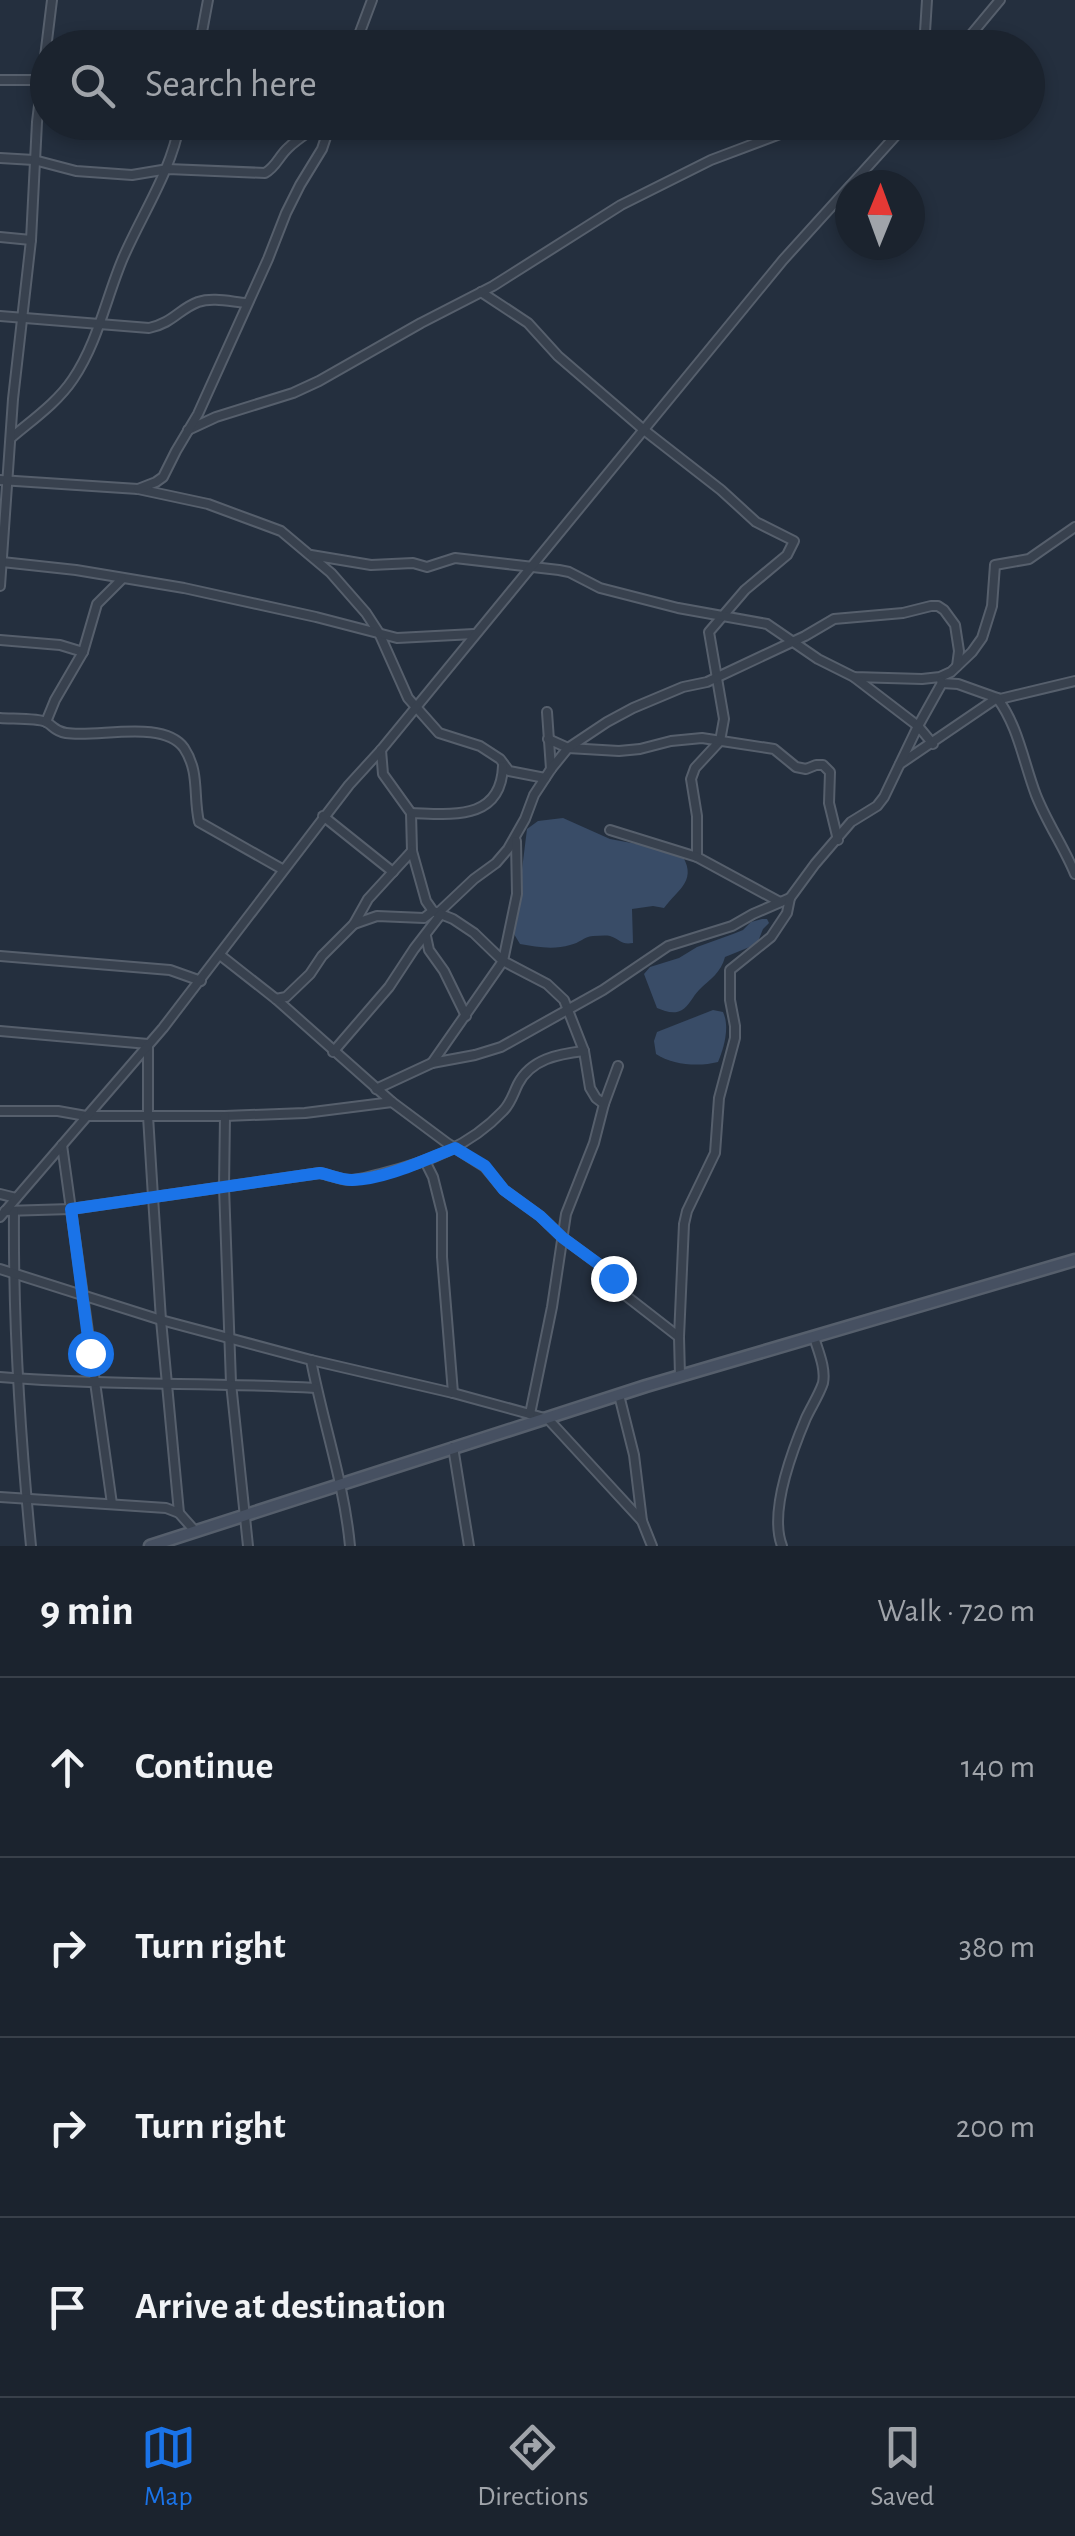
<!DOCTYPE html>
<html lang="en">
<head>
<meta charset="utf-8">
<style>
	:root { --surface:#1b232e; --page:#282f3a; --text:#f1f3f6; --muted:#a0a4aa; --line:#39404a; --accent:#1a73e8 }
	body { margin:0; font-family:"Alegreya Sans",sans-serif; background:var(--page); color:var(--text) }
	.compass { position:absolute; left:835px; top:170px; width:90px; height:90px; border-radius:50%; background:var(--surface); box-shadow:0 5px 15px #0003; rotate:1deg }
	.stop { position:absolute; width:30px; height:30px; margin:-22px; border:8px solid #1a73e8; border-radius:50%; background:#fff }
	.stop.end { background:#1a73e8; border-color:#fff; box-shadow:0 2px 10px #0008 }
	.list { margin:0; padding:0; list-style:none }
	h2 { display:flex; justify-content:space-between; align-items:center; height:130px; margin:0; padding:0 40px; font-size:42px }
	h2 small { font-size:32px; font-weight:400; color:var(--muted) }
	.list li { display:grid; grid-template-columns:65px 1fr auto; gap:30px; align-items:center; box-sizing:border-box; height:180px; padding:0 40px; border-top:2px solid var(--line) }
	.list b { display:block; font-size:38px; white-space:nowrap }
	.list em { font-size:32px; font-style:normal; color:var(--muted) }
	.icon { flex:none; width:55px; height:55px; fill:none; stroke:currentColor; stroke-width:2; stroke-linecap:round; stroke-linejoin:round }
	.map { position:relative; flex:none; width:1075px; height:1546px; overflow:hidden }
	.search { position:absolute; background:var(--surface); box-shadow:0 5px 15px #0003; left:30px; right:30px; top:30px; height:110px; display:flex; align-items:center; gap:25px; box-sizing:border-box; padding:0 35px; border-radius:55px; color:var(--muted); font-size:38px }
	.sheet { height:850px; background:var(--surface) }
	nav { display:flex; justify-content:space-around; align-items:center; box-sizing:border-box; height:140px; border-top:2px solid var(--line); background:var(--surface); font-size:28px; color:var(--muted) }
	nav a { display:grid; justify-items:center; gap:5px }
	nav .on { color:var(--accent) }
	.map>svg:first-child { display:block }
	.water { fill:#394c67 }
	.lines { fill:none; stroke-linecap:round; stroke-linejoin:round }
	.street-casing { stroke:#565f6c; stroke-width:12 }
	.secondary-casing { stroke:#565f6c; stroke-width:15 }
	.street { stroke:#38414e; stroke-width:8 }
	.secondary { stroke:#465061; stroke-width:10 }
	.route { stroke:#1a73e8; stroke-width:12 }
</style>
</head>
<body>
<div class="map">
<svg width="1075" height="1546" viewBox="0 0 1075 1546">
	<rect width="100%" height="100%" fill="#242f3e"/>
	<g class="water">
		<path d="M563,818L610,839L680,852C699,880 679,888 664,908L653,906L632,909L633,943C621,945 621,940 610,936C605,935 599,936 593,936C583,937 580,943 570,945C554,950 536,947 520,944L514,934L527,829L538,821Z"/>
		<path d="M762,919H767L769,923L763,929L757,944L725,957C721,973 710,979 699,990C693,996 689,1006 682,1010C674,1015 665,1011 657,1008L644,974L650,967L679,958L697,947L733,934L743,930L751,922Z"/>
		<path d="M713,1010L723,1012C730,1027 724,1048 718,1062C699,1067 672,1065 656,1054L654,1041L657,1032Z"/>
	</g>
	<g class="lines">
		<defs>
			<g id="street">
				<path d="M199,48L208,0"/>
				<path d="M354,48L372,0"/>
				<path d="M924,48L927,0"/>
				<path d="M960,48L1000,0"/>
				<path d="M0,80H48"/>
				<path d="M0,158L34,160L76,171L132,175L168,169L265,173C276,167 279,156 288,148C298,138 311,131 323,122"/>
				<path d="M851,185L908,122"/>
				<path d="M0,237L31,240"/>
				<path d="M481,292L528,323L558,356L644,430L721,490L756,522L794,541L787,555L745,590L709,632L724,719L720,741L695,768L691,779L697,816V857"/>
				<path d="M0,316L149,328C173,323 179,309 198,302C213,297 232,302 247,303"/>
				<path d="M188,430L216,417L293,393L319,381L421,323L493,286L621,205L711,160L812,122"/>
				<path d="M11,438C32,420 57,403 73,379C98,342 106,298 123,258C143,212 171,172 180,122"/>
				<path d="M0,480L138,489L208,504L281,531L331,573L366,613L379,633L408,698L439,733L480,746L500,759L509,771L545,778"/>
				<path d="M138,489L156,482L163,477L176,451L198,414L268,259L286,213L300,185L322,149L331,122"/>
				<path d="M311,555L371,565L413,563L427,567L455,558L559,570L569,572L600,588L678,608L767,624L818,659L854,677L922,679L940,677L951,672L972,652L982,638L992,606L995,565L1029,559L1075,527"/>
				<path d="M2,562L76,570L184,588L316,617L397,638L474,634"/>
				<path d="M0,586L13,399L31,240L37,122L52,0"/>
				<path d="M0,640L60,645L83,652"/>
				<path d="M854,677L918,726L933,744"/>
				<path d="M941,680L942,683L958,684L1000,699L1075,681"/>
				<path d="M547,712L551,769"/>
				<path d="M0,718C10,719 38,718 46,722C54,726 54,731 66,733C98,738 163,719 184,748C200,772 193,796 199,822L282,869"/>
				<path d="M46,722L55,700L83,652L97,604L122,579"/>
				<path d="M548,739L568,748L619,751L640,749L671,741L702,738L774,749L796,767L806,769L816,765H823L830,772L829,803L838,840"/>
				<path d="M381,750L383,774L411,813L412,851L426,901L433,911L453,919L474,933L503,961L547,984L564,1000L584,1051L590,1088L596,1098L604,1104"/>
				<path d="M900,764L997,698C1018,725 1024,764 1036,795C1047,823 1064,847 1075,874"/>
				<path d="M411,813C450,814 501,822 503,766"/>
				<path d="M323,816L393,872"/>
				<path d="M610,830L697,857L780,902"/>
				<path d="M438,913L474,879L496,863L508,849L525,819L534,795L551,769L568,748L607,722L633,708L683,687L707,682L805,636L834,619L903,613L931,606H938L944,610L955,625L959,651L957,666"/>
				<path d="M354,924L377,916L424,918L433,911"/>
				<path d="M426,936L429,950L444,971L466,1016"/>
				<path d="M220,955L276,999L392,1102L447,1143L485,1167L504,1190L540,1216L563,1238L604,1268L625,1295L679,1337"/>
				<path d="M0,956L170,970L201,981"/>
				<path d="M276,999L286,997L310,974L322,956L354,924L368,899L412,851"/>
				<path d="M0,1031L148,1044V1116L153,1197L161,1320L179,1513"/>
				<path d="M333,1052L389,987L414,949L441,914"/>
				<path d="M432,1063L503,961L517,894L516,841"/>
				<path d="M376,1089L432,1063L475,1055L501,1047L603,990L668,946L732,926L753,914L790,898"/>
				<path d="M0,1111H58L86,1116H225L305,1113L392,1102"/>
				<path d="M225,1116L224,1187L231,1383L248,1546"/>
				<path d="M62,1145L112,1504"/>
				<path d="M425,1161L433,1177L442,1213V1257L453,1393"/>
				<path d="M0,1194L16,1198"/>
				<path d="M5,1211L71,1209L320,1173C330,1175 340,1180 350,1180C360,1180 371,1176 380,1174C426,1163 470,1146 503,1111C511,1103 513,1094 518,1084C531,1059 558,1054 584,1051"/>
				<path d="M14,1211C13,1323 20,1434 31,1546"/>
				<path d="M0,1217L163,1028L349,785L381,750L783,260L850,186"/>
				<path d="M0,1269L161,1320L311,1360L453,1393L548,1419L642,1521"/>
				<path d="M311,1360C323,1423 344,1482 350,1546"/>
				<path d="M680,1376L679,1337L684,1224L687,1211L715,1153L719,1098L735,1038V1026L730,1000V970L771,937L787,913L790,898L815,864L851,822L877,806L884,797L918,726L942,683"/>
				<path d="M0,1377C105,1386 211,1382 316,1388"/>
				<path d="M619,1395L634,1455L642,1521L652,1546"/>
				<path d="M530,1414L552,1307L566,1214L594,1143L604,1104L618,1066"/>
				<path d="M453,1447L469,1546"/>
				<path d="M0,1497L166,1508L179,1513L195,1531"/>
				<path d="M782,1546C769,1512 792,1451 806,1418C811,1407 819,1395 823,1383C826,1368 818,1351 814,1337"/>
			</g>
			<path id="secondary" d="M150,1546L646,1386L1075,1260"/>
		</defs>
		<use href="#street" class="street-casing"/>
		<use href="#secondary" class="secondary-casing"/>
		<use href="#street" class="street"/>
		<use href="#secondary" class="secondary"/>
	</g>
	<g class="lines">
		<path class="route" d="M90,1353L71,1209L320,1173C331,1175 341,1180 352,1180C386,1179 424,1160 455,1148L485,1166L504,1190L540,1216L563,1238L604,1268L613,1278"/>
	</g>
</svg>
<svg class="compass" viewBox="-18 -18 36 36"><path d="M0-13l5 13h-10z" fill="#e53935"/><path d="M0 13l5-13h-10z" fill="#a0a4aa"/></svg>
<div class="stop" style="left:90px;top:1353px"></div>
<div class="stop end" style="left:613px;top:1278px"></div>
<div class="search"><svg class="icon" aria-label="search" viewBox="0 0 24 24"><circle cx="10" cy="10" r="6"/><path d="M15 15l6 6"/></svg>Search here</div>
</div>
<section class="sheet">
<h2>9 min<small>Walk · 720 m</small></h2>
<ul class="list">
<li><svg class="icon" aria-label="ahead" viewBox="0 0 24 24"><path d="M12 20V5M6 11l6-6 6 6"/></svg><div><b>Continue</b></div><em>140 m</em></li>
<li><svg class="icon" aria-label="right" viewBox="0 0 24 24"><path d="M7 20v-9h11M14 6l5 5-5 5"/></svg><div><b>Turn right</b></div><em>380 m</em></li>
<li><svg class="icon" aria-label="right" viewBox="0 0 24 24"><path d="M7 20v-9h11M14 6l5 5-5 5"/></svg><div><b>Turn right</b></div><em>200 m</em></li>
<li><svg class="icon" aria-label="arrive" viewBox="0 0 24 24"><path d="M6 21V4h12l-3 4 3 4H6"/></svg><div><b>Arrive at destination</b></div></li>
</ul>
</section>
<nav>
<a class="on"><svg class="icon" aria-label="map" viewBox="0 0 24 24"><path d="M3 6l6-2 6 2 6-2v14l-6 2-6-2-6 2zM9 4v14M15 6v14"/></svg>Map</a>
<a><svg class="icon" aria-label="directions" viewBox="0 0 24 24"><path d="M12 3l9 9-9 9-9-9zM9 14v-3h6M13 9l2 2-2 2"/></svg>Directions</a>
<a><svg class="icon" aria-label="saved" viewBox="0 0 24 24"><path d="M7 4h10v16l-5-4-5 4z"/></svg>Saved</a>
</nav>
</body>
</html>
